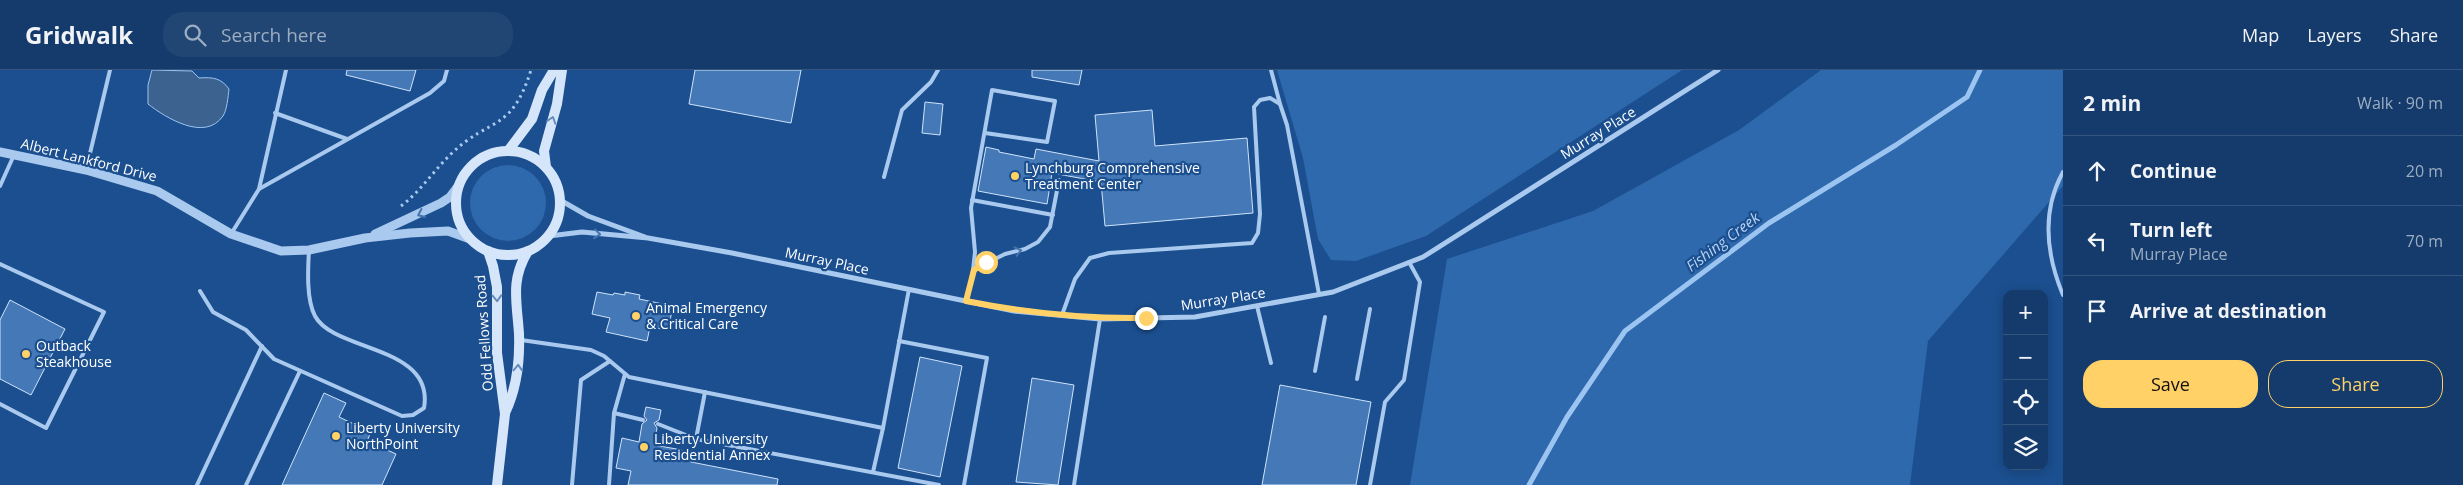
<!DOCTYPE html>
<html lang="en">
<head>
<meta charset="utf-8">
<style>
	:root { --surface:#143b6b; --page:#214673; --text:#f1f3f6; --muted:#9dadc1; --line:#33557e; --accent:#ffd166 }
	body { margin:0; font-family:"Open Sans",sans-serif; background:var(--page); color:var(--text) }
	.controls { position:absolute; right:15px; bottom:15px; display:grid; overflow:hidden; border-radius:10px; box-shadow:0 2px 12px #0003 }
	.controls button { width:45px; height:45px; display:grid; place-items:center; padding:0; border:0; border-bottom:1px solid var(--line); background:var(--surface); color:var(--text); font:25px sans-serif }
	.stop { position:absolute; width:15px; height:15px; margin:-11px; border:4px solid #ffd166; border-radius:50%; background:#fff }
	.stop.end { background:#ffd166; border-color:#fff; box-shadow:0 1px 5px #0008 }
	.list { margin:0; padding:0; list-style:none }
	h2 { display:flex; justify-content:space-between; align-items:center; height:65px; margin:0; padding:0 20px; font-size:21px }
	h2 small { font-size:16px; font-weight:400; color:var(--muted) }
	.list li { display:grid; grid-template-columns:32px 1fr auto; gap:15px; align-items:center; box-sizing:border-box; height:70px; padding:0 20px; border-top:1px solid var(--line) }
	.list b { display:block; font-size:19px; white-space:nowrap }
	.list p { margin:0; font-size:16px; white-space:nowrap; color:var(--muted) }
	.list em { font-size:16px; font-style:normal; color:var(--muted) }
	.actions { display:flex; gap:10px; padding:15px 20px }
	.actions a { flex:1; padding:11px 0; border:1px solid var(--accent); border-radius:20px; text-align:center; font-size:18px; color:var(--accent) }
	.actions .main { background:var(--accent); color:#111 }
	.icon { flex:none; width:28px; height:28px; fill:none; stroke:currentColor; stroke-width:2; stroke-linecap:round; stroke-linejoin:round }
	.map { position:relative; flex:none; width:2063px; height:415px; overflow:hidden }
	header { display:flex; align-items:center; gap:30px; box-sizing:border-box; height:70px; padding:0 25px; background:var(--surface); border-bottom:1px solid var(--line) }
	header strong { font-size:24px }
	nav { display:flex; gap:28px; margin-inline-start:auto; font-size:18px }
	.search { width:350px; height:45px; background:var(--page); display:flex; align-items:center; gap:12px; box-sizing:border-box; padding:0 18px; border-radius:20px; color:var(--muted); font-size:19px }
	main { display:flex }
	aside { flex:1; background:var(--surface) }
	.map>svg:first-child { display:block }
	.green { fill:#2e69ad }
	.water { fill:#3c6290; stroke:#9cc4f0 }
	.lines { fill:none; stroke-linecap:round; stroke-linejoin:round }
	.stream { stroke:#9cc4f0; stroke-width:5 }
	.building { fill:#4478b7; stroke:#cfe3fa }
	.path { stroke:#a9c9ee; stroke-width:3; stroke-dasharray:2.5 4; stroke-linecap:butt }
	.service { stroke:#a9c9ee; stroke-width:4 }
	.minor { stroke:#a9c9ee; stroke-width:5 }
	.tertiary { stroke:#a9c9ee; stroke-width:9 }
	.secondary { stroke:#d6e6fa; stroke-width:10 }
	.oneway { stroke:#668bba }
	.oneway2 { stroke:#4674ac }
	.route { stroke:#ffd166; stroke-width:6 }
	.poi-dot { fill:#ffd166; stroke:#1b4f8f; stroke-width:2 }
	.labels { text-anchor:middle; stroke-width:4.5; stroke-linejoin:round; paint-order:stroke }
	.street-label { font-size:14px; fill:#fff; stroke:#1b4f8f }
	.poi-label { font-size:14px; fill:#fff; stroke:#1b4f8f; text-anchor:start }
	.water-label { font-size:15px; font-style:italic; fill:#b5d3f5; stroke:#1b4f8f }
</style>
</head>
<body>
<header>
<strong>Gridwalk</strong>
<div class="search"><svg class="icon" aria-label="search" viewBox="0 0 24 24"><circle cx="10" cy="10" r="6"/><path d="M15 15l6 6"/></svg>Search here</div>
<nav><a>Map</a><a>Layers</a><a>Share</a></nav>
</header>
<main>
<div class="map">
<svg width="2063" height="415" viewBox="0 0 2063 415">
	<rect width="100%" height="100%" fill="#1b4f8f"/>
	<g class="green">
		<path d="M1277,0H1682L1426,166L1356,191L1331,190L1318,169L1303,88Z"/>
		<path d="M1821,0H2063V116L1928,271L1910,415H1410L1447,189L1593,141L1739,60Z"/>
		<circle cx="508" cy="133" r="38"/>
	</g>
	<path class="water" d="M152,0L192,1L199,8C213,7 221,8 229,19C228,27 227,40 223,46C205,72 166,48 148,34V15Z"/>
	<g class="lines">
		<path class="stream" d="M1529,415L1567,347L1625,261L1769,153L1896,75L1967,27L1980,0"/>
	</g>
	<g class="building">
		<path d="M347,0H416L410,21L346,5Z"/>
		<path d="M695,0H801L791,53L689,34Z"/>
		<path d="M1032,0H1082L1079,15L1032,7Z"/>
		<path d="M925,32L943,34L940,65L922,63Z"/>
		<path d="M1152,40L1155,76L1247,68L1253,143L1105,156L1101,112L1052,103L1047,134L978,121L986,77L999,80V82L1034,89L1036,79L1099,91L1095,45Z"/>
		<path d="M597,222L613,225L614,223L625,225V222L640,225L639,229L673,236L668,260L650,257L647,271L606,262L610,248L592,244Z"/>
		<path d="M10,230L65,259L31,325L0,309V250Z"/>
		<path d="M920,287L962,296L940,407L898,398Z"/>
		<path d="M1032,308L1074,315L1058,415L1016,412Z"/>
		<path d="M1280,315L1371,332L1356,415H1262Z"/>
		<path d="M324,323L346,333L339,347L371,362L367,371L396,384L382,415H282Z"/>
		<path d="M646,337L661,340L659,350L654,353L657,358L654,375L682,380V385L692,387L691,392L778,409L777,415H628L631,401L616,398L622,368L639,372L642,354L647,350L644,346Z"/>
	</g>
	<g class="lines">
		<path class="path" d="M401,136C421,121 434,100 452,83C491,46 511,63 531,0"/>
		<g class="service">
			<path d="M1271,0L1280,34"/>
			<path d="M275,43L347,69"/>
			<path d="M86,100L110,0"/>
			<path d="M2063,102C2041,142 2046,184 2063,225"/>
			<path d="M884,107L902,40L931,12L938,0"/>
			<path d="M0,116L14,85"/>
			<path d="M259,119L430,23L444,11L447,0"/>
			<path d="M972,130L1053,145"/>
			<path d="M231,164L259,119L286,0"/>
			<path d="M0,194L104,242L46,358L0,334"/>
			<path d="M973,200L1005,184L1025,179L1038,172L1050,157L1059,110"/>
			<path d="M200,221L213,242L246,260L274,289L402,346L413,345L424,338C435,275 334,282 315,246C306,229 308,198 309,180"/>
			<path d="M967,231L973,200L975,182L971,138L992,20L1055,31L1047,72L985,63"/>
			<path d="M1257,236L1271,293"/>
			<path d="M1062,245L1075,209L1090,188L1109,183L1252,173L1258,163L1260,144L1254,37L1260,30L1270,28L1280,34L1287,55L1319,224"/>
			<path d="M521,270L591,280L604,286L629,307L883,358L909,219"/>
			<path d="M899,271L987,288L964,415"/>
			<path d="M1315,301L1325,247"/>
			<path d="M1357,309L1370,239"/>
			<path d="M614,343L643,350"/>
			<path d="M658,354L696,369L939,415"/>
			<path d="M696,369L705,322"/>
			<path d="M873,402L883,358"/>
			<path d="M197,415L262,276"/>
			<path d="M246,415L300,301"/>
			<path d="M572,415L581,310L610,291"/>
			<path d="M609,415L614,343L625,304"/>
			<path d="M1074,415L1100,249"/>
			<path d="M1370,415L1385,332L1404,310L1420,212L1409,192"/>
		</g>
		<g class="minor">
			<path d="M560,130L588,146L645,167"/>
			<path d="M549,166L582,162L648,168L732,183L1014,241L1100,249L1195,247L1333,222L1423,187L1718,0"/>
		</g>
		<g class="tertiary">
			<path d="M0,82L86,100L157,121L231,164L281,181L309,180L365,168L410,163L448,161L470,169"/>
			<path d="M375,164L441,133L450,127L459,115"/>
		</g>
		<g class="secondary">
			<circle cx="508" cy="133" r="52"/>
			<path d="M508,81L532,49L542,20L554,0"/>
			<path d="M546,97L544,81L557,34L562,0"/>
			<path d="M488,181L493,196L497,217V283L505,344L497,415"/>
			<path d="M505,343C517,318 520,292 519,264C517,232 510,210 528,181"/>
		</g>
	</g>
	<defs><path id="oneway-chevron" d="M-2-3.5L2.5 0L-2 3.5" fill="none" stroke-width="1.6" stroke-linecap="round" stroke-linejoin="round" transform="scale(1.25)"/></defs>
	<g class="oneway">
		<use href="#oneway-chevron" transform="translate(552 50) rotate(-72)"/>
		<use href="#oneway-chevron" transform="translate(497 228) rotate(88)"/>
		<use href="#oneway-chevron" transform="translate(518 298) rotate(-88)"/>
	</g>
	<g class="oneway2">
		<use href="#oneway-chevron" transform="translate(421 144) rotate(155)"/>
		<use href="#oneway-chevron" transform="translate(597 164) rotate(6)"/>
		<use href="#oneway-chevron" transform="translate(1018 181) rotate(-14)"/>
	</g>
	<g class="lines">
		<path class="route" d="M986,192L974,200L966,231C1026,243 1085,249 1146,248"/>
	</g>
	<g class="poi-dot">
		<circle cx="1015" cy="106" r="5"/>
		<circle cx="636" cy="246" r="5"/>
		<circle cx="26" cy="284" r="5"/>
		<circle cx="336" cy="366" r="5"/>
		<circle cx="644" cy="377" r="5"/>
	</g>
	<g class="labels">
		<g class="street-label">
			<text transform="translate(1598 63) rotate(-32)" y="5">Murray Place</text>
			<text transform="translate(89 90) rotate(14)" y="5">Albert Lankford Drive</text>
			<text transform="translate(827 191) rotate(12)" y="5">Murray Place</text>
			<text transform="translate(1223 229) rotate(-9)" y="5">Murray Place</text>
			<text transform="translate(484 263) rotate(-94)" y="5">Odd Fellows Road</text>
		</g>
		<g class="poi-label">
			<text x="1025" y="103">Lynchburg Comprehensive<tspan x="1025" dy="16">Treatment Center</tspan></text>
			<text x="646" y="243">Animal Emergency<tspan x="646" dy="16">&amp; Critical Care</tspan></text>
			<text x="36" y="281">Outback<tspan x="36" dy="16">Steakhouse</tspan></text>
			<text x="346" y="363">Liberty University<tspan x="346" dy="16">NorthPoint</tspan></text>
			<text x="654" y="374">Liberty University<tspan x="654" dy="16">Residential Annex</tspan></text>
		</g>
		<g class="water-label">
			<text transform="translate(1723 172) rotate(-37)" y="5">Fishing Creek</text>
		</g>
	</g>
</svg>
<div class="controls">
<button>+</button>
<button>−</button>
<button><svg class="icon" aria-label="locate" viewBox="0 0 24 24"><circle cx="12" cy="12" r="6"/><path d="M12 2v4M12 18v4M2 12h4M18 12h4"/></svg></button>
<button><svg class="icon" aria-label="layers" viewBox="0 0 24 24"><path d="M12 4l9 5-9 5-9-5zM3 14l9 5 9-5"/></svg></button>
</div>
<div class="stop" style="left:986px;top:192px"></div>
<div class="stop end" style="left:1146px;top:248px"></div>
</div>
<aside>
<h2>2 min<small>Walk · 90 m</small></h2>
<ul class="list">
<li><svg class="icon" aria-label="ahead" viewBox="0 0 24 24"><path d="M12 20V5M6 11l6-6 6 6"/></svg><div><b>Continue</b></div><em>20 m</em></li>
<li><svg class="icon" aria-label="left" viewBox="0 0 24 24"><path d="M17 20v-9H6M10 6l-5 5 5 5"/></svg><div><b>Turn left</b><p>Murray Place</p></div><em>70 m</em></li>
<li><svg class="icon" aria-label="arrive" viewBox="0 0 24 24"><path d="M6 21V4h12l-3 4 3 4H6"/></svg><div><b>Arrive at destination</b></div></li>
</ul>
<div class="actions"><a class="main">Save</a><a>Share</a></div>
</aside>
</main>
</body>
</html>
